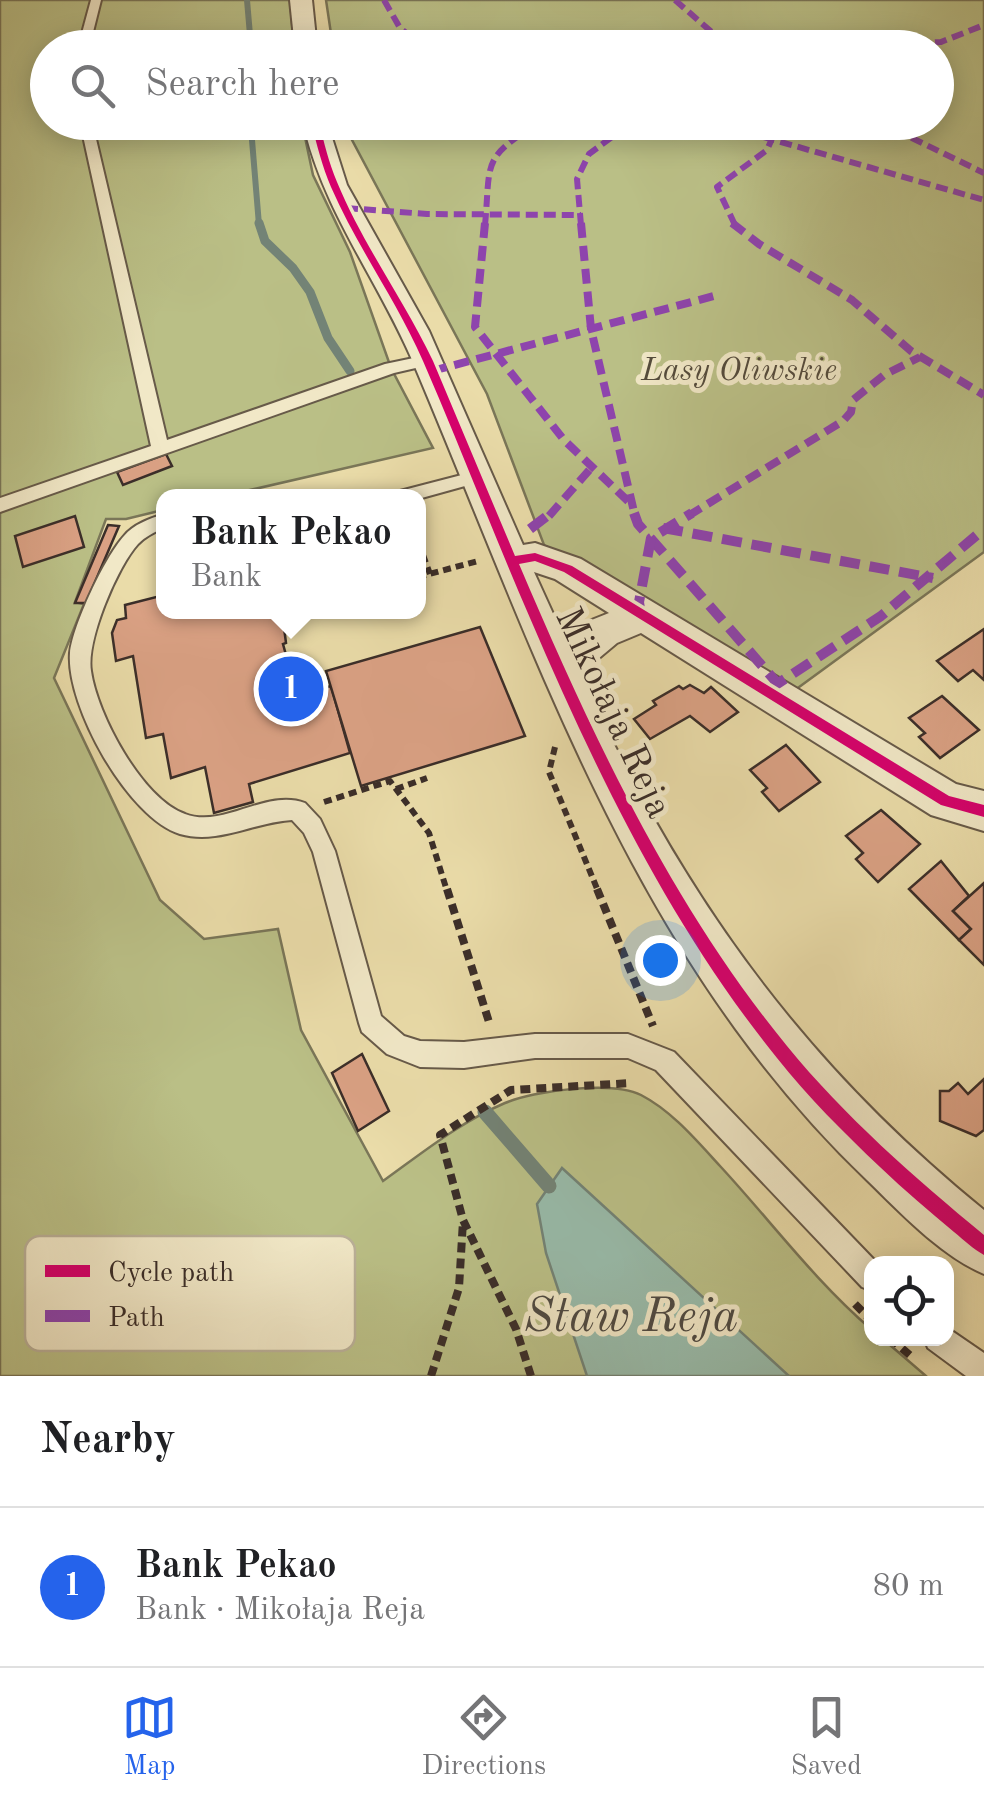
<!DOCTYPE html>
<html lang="en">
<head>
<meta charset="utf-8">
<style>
	:root { --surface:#fff; --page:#f6f6f6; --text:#202124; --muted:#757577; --line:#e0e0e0; --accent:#2563eb }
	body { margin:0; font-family:"Old Standard TT",serif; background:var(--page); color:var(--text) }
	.controls { position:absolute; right:30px; bottom:30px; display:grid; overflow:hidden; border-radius:20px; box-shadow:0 5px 25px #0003 }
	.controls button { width:90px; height:90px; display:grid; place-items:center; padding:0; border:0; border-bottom:2px solid var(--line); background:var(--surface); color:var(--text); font:50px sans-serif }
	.you { position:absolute; left:660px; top:960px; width:35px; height:35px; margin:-25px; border:8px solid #fff; border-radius:50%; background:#1a73e8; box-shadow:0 0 0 15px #1a73e833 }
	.badge { display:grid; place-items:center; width:65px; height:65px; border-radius:50%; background:var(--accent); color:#fff; font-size:32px; font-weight:700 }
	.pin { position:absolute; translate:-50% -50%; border:5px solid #fff; box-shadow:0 2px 10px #0006 }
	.popup { position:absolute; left:156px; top:489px; width:270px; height:130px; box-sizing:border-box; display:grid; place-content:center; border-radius:20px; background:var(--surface); filter:drop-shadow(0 2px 8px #0005); font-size:32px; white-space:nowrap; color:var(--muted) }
	.popup b { font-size:38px; color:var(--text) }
	.popup::after { content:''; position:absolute; left:50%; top:100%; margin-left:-20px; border:20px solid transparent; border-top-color:var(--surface) }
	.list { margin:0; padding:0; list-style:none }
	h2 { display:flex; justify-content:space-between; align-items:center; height:130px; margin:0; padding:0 40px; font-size:42px }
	h2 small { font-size:32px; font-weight:400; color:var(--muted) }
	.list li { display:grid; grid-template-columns:65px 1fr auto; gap:30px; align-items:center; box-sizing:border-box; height:160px; padding:0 40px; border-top:2px solid var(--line) }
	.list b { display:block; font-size:38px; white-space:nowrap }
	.list p { margin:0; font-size:32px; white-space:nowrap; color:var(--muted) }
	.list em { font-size:32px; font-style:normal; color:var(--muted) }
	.icon { flex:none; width:55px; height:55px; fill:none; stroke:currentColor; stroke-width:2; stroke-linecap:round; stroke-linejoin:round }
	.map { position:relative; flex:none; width:984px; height:1376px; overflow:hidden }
	.search { position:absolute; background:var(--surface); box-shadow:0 5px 25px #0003; left:30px; right:30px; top:30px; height:110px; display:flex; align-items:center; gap:25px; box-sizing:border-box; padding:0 35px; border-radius:55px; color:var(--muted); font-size:38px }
	.sheet { height:290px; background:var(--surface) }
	nav { display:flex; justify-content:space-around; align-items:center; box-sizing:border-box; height:140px; border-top:2px solid var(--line); background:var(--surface); font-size:28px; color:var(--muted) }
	nav a { display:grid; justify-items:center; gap:5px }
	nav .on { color:var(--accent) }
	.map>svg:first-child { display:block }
	.green { fill:#babf86; stroke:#7a7658; stroke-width:2.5 }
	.water { fill:#98bbaa; stroke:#738376; stroke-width:2.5 }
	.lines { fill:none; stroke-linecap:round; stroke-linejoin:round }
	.stream-far2 { stroke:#738376; stroke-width:6 }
	.stream-far1 { stroke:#738376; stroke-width:9 }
	.stream { stroke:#738376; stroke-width:15 }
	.building { fill:#daa184; stroke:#3b2e29; stroke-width:2.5 }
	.service-casing { stroke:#675a49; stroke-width:4 }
	.minor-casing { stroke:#675a49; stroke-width:4 }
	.path-far1 { stroke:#3b2e29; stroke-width:6; stroke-dasharray:8 5; stroke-linecap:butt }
	.path { stroke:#3b2e29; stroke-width:8; stroke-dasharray:10 6; stroke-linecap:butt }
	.service { fill:#f1e8c7; fill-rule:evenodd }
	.minor { fill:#f1e8c7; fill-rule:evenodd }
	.quiet-far2 { stroke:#8e44ad; stroke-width:6; stroke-dasharray:12 6; stroke-linecap:butt }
	.quiet-far1 { stroke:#8e44ad; stroke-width:8; stroke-dasharray:15 8; stroke-linecap:butt }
	.quiet { stroke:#8e44ad; stroke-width:10; stroke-dasharray:20 10; stroke-linecap:butt }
	.cycleway-casing { stroke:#f1e8c7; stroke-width:7 }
	.cycleway { fill:#d6006c; fill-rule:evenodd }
	.labels { text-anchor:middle; stroke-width:10; stroke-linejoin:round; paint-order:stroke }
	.far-park-label { font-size:32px; font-style:italic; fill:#544b3c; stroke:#f1e8c7 }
	.street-label { font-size:38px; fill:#3b2e29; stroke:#f1e8c7 }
	.near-water-label { font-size:48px; font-style:italic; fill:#4e4a43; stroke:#f1e8c7 }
	.key { fill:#f1e8c7; stroke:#bab098; stroke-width:2.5 }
	.key-label { font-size:28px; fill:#3b2e29 }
</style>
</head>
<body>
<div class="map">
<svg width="984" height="1376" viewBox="0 0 984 1376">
	<rect width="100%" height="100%" fill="#eadca9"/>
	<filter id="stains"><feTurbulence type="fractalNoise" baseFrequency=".002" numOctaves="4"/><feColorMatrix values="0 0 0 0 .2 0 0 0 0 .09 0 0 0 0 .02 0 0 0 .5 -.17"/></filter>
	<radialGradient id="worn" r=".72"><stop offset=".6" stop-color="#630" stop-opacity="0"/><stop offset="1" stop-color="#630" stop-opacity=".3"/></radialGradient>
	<g class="green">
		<path d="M0,0H290L294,47L48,48V122L302,123L313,175L350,252L391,368L433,448L224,496L164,497L163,510L126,519H106L75,602L84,604L54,678L160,900L204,939L278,929L301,1030L383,1181C422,1153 460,1122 505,1103C533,1091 612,1080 641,1095C672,1111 697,1141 720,1166C770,1220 815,1281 871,1329L872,1338L883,1339L926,1376H0Z"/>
		<path d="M326,0H984V552L795,690L544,545L487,394L343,123L936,122V48L333,47Z"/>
	</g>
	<path class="water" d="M562,1168L789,1376H587L546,1253L537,1204Z"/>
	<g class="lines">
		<g class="stream-far2">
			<path d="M239,48L250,35L247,0"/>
			<path d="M259,225L252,140L259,122"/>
		</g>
		<path class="stream-far1" d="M259,223L265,241L293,268L310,292L328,338L350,371"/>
		<path class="stream" d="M485,1112L549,1186"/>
	</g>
	<g class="building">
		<path d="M166,454L172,466L123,485L117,472Z"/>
		<path d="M75,516L84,547L23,567L15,536Z"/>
		<path d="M108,525L119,526L86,603H75Z"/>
		<path d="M164,595V612H282L286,643L283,644L297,695L331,686L350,753L249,784L253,802L214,813L205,767L171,778L163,734L146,738L133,656L116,661L112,633L117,620L126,618L125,605Z"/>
		<path d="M480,627L525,736L361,786L326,671Z"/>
		<path d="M984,629V680L973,670L958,681L937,661Z"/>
		<path d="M690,685L704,693L711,687L738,712L710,732L690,716L650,739L634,719L656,705L653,701L679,686L683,689Z"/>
		<path d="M942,696L979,730L940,758L919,737L925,733L909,718Z"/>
		<path d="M786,745L820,782L779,811L762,792L767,788L750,770Z"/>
		<path d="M881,810L920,844L878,882L856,859L863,853L846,836Z"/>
		<path d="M941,861L969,896L953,911L971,929L959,940L909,889Z"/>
		<path d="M984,883V965L959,940L971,929L953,911Z"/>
		<path d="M362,1054L389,1111L358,1131L332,1073Z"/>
		<path d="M984,1079V1130L976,1136L940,1121V1091H949L958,1083L968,1094Z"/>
	</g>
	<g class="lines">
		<defs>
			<g id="service">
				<path d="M91,0H101L89,48H78Z"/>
				<path d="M80,122H92L167,440L385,364L428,355L433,356V364L394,373L0,512V498L151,446Z"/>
				<path d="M477,471L483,473L486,477L483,481L418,499L392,497L400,491Z"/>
				<path d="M164,514V528C154,532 145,537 138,544C117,567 86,641 91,671C97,714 142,799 185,814C224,829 266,788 305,803L320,819L335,851L381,1016L404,1036L420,1041L464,1042L535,1034H628L674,1052L878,1264H872V1291L862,1287L656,1070L628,1058H535L464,1068L420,1067L387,1054L362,1032L359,1023L313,852L304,833L292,820C254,822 218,845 180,834C128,818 66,706 70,653C73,625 105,557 124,536C134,524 149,519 164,514Z"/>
				<path d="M946,1327L984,1353V1376H966L928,1348L924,1338H946Z"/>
			</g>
			<g id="minor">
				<path d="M290,0H312L317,48H295Z"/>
				<path d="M303,122H327L347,185L429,331L523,545L535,543L581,559L956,784L984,791V831L931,815L641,633L617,643L580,674C680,891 798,1059 984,1210V1274C940,1255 901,1213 867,1180C631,954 537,654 413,362C378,280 323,211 303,122ZM534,572L555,579L609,613L589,621L565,640Z"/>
			</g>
		</defs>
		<use href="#service" class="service-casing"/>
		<use href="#minor" class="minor-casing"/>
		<g class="path-far1">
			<path d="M423,555L430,574"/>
			<path d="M418,577L478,561"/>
			<path d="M555,747L549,772L598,891"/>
			<path d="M396,789L427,778"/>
			<path d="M324,802L390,781L429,833L447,891"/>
		</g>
		<g class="path">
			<path d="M447,889L489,1022"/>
			<path d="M597,889L653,1026"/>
			<path d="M855,1304L872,1321"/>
			<path d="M890,1338L912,1357"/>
			<path d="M431,1376L459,1288L463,1221"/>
			<path d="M531,1376L516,1329L463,1220L440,1135L511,1090L632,1083"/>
		</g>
		<use href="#service" class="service"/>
		<use href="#minor" class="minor"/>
		<g class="quiet-far2">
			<path d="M384,0L400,28L425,48"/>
			<path d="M675,0L730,48"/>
			<path d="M863,46L941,42L984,25"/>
			<path d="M725,48L723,43L751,36L872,45"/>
			<path d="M711,122L984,200"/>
			<path d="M879,122L984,173"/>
			<path d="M346,208L427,214L581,215"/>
			<path d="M485,225C491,162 480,158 541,122"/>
			<path d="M581,225L577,179L589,154L632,122"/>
			<path d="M735,225L717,187L767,150L771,141L762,122"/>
		</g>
		<g class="quiet-far1">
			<path d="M485,223L475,327L564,440L631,504"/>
			<path d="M581,223L591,329L635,516"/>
			<path d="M732,223L759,244L852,300L911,351L984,395"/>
			<path d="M432,371L714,296"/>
			<path d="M549,516L592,467"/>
			<path d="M688,516L843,421L851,412L853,400L884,375L920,357"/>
		</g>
		<g class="quiet">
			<path d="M634,513L638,524L778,684"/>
			<path d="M663,528L933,578"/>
			<path d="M530,529L551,513"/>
			<path d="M641,616L639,602L651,538L692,513"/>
			<path d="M768,690L881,616L984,529"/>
		</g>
		<defs>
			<path id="cycleway" d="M311,122H319C324,143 329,163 337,182C363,245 404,300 433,361L515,556L535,553L572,566L949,796L984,805V817L941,805L564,572L535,561L519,564C591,733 670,903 787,1046C845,1117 914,1177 984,1235V1255C973,1249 964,1240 954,1232C929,1211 904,1190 880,1167C844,1133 808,1097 777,1058C671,927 596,772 530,618C493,533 460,446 423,361C397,301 357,247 331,187C322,166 317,145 311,122Z"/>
		</defs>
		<use href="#cycleway" class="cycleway-casing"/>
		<use href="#cycleway" class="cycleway"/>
	</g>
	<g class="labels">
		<g class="far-park-label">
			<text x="739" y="380">Lasy Oliwskie</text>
		</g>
		<g class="street-label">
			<text transform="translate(615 712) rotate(65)" y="13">Mikołaja Reja</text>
		</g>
		<g class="near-water-label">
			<text x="631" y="1331">Staw Reja</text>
		</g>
	</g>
	<rect x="25" y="1236" width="330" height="115" rx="15" class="key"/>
	<rect x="45" y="1265" width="45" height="12" fill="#d6006c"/>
	<rect x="45" y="1310" width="45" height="12" fill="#8e44ad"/>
	<g class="key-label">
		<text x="108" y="1281">Cycle path</text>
		<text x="108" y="1326">Path</text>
	</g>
	<rect width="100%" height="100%" filter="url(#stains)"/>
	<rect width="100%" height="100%" fill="url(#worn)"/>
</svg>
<div class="controls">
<button><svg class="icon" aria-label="locate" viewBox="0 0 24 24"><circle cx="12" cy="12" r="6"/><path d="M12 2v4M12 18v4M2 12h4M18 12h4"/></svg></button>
</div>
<div class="you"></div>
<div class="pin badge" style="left:291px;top:689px">1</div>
<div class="popup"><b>Bank Pekao</b>Bank</div>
<div class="search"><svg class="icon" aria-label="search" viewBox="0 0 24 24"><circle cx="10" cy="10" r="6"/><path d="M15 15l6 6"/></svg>Search here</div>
</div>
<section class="sheet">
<h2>Nearby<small></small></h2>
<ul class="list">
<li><span class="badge">1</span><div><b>Bank Pekao</b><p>Bank · Mikołaja Reja</p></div><em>80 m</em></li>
</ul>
</section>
<nav>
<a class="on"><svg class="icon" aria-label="map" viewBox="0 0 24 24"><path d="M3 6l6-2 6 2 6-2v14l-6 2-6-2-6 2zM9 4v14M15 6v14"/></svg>Map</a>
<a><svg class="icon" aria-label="directions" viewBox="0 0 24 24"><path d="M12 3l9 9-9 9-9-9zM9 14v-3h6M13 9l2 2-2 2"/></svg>Directions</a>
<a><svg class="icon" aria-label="saved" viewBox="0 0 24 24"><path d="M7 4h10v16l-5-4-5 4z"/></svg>Saved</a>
</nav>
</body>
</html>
